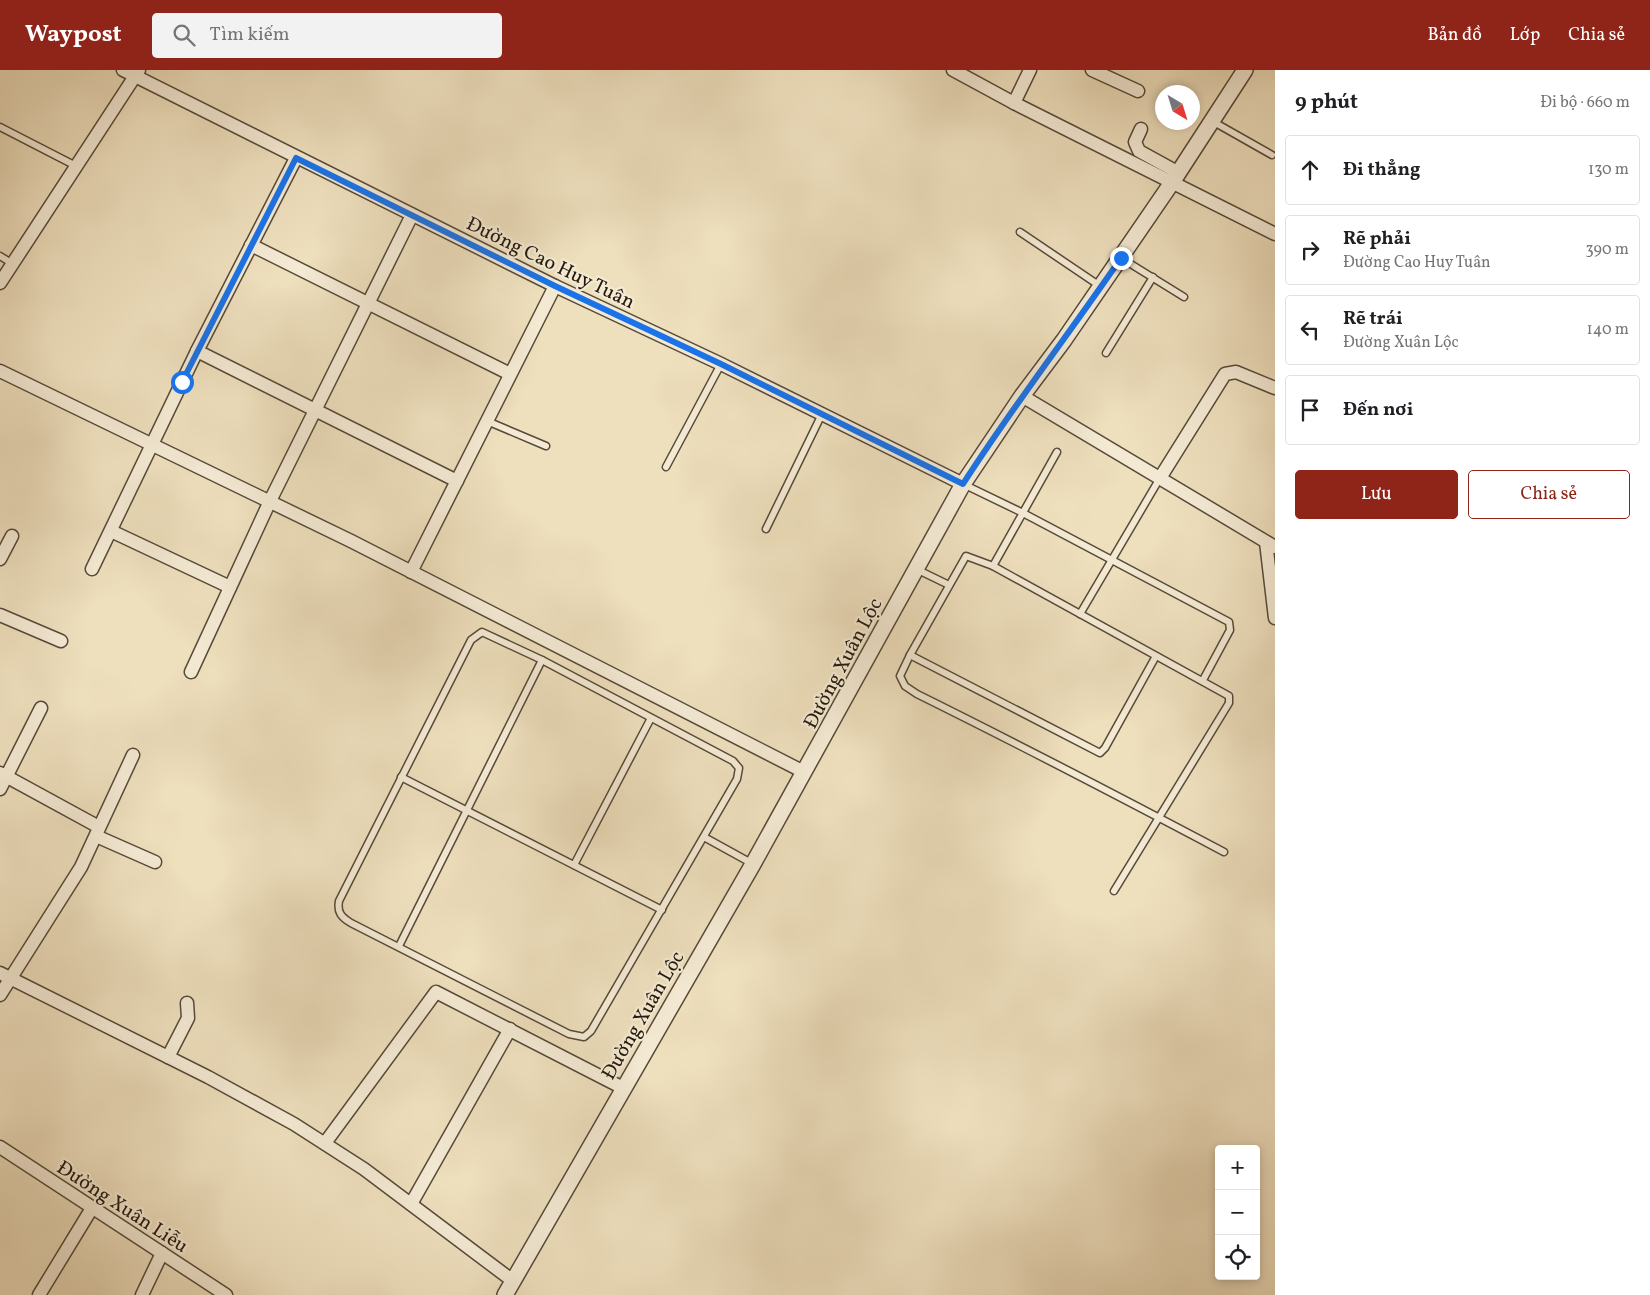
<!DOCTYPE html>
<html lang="vi">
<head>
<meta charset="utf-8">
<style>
	:root { --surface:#fff; --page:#f2f2f2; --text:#202124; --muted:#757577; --line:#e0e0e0; --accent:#8f2418 }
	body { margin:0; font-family:Vollkorn,serif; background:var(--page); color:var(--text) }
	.controls { position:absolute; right:15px; bottom:15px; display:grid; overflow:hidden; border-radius:5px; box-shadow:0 2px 8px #0003 }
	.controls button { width:45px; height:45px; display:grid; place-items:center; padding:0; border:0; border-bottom:1px solid var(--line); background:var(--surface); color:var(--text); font:25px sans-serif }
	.compass { position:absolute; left:1155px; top:15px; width:45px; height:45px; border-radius:50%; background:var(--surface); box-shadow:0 2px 8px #0003; rotate:142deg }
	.stop { position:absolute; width:15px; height:15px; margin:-11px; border:4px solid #1a73e8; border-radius:50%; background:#fff }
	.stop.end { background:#1a73e8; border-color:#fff; box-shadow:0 1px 5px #0008 }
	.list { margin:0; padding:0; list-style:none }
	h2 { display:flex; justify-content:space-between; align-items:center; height:65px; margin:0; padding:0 20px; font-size:21px }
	h2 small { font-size:16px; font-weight:400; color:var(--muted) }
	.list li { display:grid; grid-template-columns:32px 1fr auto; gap:15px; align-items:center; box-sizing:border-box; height:70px; margin:0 10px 10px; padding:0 10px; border:1px solid var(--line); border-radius:5px }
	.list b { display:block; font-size:19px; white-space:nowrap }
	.list p { margin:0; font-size:16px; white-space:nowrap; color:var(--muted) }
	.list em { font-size:16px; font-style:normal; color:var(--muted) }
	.actions { display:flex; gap:10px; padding:15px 20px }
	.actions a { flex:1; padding:11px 0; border:1px solid var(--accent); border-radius:5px; text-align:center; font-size:18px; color:var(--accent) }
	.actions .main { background:var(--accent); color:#fff }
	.icon { flex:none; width:28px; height:28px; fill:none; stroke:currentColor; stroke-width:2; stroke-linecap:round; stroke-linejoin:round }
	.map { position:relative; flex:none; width:1275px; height:1225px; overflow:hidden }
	header { display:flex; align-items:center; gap:30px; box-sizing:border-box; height:70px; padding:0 25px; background:var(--accent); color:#fff }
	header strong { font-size:24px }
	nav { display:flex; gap:28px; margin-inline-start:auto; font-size:18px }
	.search { width:350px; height:45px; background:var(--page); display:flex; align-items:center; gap:12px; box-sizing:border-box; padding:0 18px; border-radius:5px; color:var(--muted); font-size:19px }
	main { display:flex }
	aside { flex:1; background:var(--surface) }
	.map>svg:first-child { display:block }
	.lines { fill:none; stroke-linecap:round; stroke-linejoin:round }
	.service-casing { stroke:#564a39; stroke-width:9 }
	.minor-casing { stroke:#564a39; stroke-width:15 }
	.tertiary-casing { stroke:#564a39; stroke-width:18 }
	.service { stroke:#f4ead4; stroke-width:6 }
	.minor { stroke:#f4ead4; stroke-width:12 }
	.tertiary { stroke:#f4ead4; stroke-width:15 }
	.route { stroke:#1a73e8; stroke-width:6 }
	.labels { text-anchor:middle; stroke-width:4.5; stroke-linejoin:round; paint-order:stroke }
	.street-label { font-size:20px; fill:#23190d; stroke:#f4ead4 }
</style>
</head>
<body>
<header>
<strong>Waypost</strong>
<div class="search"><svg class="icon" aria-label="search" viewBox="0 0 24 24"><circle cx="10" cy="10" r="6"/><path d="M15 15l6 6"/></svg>Tìm kiếm</div>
<nav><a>Bản đồ</a><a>Lớp</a><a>Chia sẻ</a></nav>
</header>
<main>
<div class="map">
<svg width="1275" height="1225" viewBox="0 0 1275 1225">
	<rect width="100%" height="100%" fill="#eedfbd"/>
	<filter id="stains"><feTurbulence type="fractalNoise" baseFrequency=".004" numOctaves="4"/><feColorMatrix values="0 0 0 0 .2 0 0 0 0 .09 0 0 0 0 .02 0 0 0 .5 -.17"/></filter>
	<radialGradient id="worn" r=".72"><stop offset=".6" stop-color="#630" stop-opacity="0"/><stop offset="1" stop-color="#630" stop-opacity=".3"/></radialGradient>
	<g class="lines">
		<defs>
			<g id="service">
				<path d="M1212,51L1272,85"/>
				<path d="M0,57L76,96"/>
				<path d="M1020,162L1100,216"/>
				<path d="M0,186L13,194"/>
				<path d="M1121,188L1184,227"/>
				<path d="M1106,283L1153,207"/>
				<path d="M487,351L546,376"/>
				<path d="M666,397L721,294"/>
				<path d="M963,414L1023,443L1229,552L1230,560L1203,610"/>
				<path d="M766,459L822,344"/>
				<path d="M993,496L1057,382"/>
				<path d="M916,499L949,515"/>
				<path d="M1080,544L1160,408"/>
				<path d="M482,562L542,590L733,691L739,698L737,709L591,961L584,967L569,964L351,853C341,847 337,842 339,831L471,570Z"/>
				<path d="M910,585L1100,683L1105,678L1156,586"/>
				<path d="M401,707L662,840"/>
				<path d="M704,767L753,794"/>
				<path d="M574,795L651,648"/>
				<path d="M1114,821L1229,633V626L993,496L966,486L910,585L900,606L905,616L917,624C1020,675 1122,728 1224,782"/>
				<path d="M399,876L542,590"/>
			</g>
			<g id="minor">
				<path d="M123,0L555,216L721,294L963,414"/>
				<path d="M953,0L1014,33L1275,164"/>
				<path d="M1092,0L1138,21"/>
				<path d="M1014,33L1030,0"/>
				<path d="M1141,59L1135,72L1139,81L1179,103"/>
				<path d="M251,175L510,304"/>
				<path d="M0,213L139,0"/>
				<path d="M197,281L457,411"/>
				<path d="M0,301L351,471L804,702"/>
				<path d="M1022,326L1275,477"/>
				<path d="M1160,408L1225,304L1236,302L1275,318"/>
				<path d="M111,461L230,517"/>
				<path d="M1266,472L1275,548"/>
				<path d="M0,489L12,466"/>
				<path d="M92,499L197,281L296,88"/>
				<path d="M411,502L555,216"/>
				<path d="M0,545L61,571"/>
				<path d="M191,602L270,431L412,145"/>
				<path d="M0,703L99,757"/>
				<path d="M0,719L41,638"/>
				<path d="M96,766L155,792"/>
				<path d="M0,903L208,1007L294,1054L364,1099L513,1211"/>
				<path d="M0,925L81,797L133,685"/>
				<path d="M168,987L188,948L187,933"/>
				<path d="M325,1073L436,922L623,1018"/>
				<path d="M0,1077L226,1225"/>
				<path d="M411,1134L510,959"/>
				<path d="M39,1225L92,1138"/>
				<path d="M142,1225L162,1183"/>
			</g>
			<path id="tertiary" d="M505,1225L753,794L963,414L1022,326L1064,270L1173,111L1245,0"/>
		</defs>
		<use href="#service" class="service-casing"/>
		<use href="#minor" class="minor-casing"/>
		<use href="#tertiary" class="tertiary-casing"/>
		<use href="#service" class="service"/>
		<use href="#minor" class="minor"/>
		<use href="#tertiary" class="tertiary"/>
	</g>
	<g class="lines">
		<path class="route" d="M182,312L296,88L555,216L721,294L963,414C1013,336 1069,264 1121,188"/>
	</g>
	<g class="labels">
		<g class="street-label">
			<text transform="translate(551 192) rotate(26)" y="7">Đường Cao Huy Tuân</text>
			<text transform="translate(842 593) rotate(-62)" y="7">Đường Xuân Lộc</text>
			<text transform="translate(642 945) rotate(-60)" y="7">Đường Xuân Lộc</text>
			<text transform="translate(123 1136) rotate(33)" y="7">Đường Xuân Liễu</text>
		</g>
	</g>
	<rect width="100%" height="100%" filter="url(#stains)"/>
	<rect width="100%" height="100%" fill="url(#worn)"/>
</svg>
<div class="controls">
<button>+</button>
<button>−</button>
<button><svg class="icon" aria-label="locate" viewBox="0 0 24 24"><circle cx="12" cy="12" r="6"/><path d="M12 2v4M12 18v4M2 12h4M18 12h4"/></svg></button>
</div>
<svg class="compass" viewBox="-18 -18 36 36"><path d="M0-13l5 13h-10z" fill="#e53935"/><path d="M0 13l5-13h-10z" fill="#757577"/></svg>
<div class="stop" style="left:182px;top:312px"></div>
<div class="stop end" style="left:1121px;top:188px"></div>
</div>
<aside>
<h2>9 phút<small>Đi bộ · 660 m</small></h2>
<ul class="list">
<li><svg class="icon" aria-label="ahead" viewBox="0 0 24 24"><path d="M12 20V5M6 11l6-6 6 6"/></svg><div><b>Đi thẳng</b></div><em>130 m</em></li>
<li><svg class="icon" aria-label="right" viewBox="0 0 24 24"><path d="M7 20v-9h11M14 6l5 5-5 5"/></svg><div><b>Rẽ phải</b><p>Đường Cao Huy Tuân</p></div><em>390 m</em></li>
<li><svg class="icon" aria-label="left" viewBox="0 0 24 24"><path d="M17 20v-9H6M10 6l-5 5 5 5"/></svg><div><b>Rẽ trái</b><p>Đường Xuân Lộc</p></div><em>140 m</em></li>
<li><svg class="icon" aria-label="arrive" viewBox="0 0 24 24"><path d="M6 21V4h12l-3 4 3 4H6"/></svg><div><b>Đến nơi</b></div></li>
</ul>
<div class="actions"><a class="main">Lưu</a><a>Chia sẻ</a></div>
</aside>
</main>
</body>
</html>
